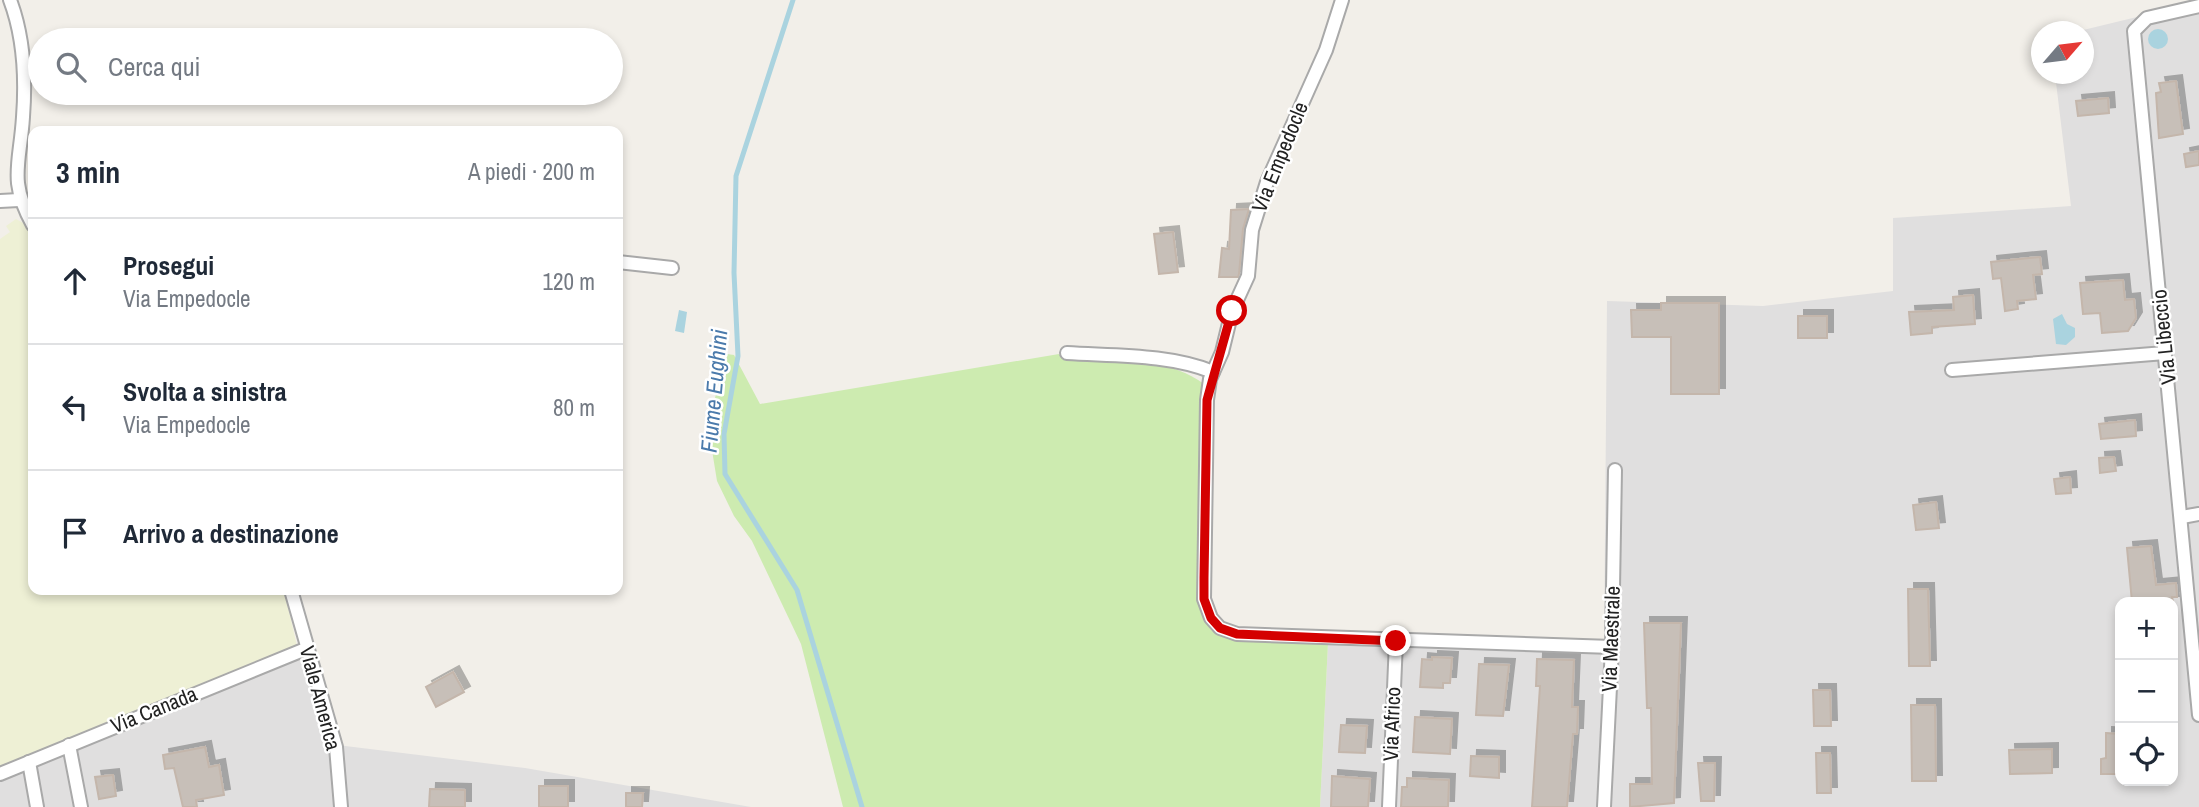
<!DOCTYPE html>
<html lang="it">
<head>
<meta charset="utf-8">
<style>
	:root { --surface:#fff; --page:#f2f2f3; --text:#1f2937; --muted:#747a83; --line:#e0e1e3 }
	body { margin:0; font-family:"Archivo Narrow",sans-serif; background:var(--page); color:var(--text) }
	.controls { position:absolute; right:21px; bottom:21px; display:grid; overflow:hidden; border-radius:14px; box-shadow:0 4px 10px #0003 }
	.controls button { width:63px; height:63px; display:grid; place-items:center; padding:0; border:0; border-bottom:2px solid var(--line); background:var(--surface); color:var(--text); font:35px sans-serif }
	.compass { position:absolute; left:2031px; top:21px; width:63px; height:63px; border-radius:50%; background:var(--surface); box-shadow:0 4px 10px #0003; rotate:62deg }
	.stop { position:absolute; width:21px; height:21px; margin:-16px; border:5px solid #d40000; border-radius:50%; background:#fff }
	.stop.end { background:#d40000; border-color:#fff; box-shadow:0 2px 7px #0008 }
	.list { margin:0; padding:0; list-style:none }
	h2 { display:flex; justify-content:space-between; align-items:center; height:91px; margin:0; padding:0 28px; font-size:30px }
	h2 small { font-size:23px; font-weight:400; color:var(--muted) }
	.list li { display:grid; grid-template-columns:46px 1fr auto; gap:21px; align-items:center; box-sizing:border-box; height:126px; padding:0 28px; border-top:2px solid var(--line) }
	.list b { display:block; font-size:26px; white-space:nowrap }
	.list p { margin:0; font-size:23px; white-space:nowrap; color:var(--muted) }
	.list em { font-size:23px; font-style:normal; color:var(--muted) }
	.icon { flex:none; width:38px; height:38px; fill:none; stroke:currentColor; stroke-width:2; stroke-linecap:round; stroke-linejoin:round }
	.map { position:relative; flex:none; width:2199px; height:807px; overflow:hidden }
	.search { position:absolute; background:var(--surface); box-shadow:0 4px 10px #0003; left:28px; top:28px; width:595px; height:77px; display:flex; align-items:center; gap:18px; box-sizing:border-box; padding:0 24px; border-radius:38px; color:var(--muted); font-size:26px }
	.panel { position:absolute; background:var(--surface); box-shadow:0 4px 10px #0003; left:28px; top:126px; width:595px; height:469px; border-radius:14px }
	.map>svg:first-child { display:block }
	.residential { fill:#e0dfdf; fill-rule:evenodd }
	.farmland { fill:#eef0d5 }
	.grass { fill:#cdebb0 }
	.water { fill:#aad3df }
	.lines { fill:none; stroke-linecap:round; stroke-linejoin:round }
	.stream { stroke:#aad3df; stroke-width:5 }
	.building { fill:#c7bfb8; stroke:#c4b6ab; stroke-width:2; filter:url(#shadow) }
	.minor-casing { stroke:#a9a9a9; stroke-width:16 }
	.minor { stroke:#fff; stroke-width:12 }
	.route { stroke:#d40000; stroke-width:9 }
	.labels { text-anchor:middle; stroke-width:5; stroke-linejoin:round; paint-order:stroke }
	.street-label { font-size:21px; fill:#222; stroke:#fff }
	.water-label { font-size:23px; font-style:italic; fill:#4a7aab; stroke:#fff }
</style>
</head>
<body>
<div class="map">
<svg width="2199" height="807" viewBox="0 0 2199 807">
	<defs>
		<filter id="shadow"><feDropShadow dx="6" dy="-6" stdDeviation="0" flood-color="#0004"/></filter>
	</defs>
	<rect width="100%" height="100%" fill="#f2efe9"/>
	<g class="residential">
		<path d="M2199,2V807H1320L1328,643L1604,654L1607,301L1763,306L1893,291V218L2071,206L2055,74H2084V32L2079,31ZM2120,602H2173V781H2120Z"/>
		<path d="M297,646L329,744L525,768L751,807H0V767Z"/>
	</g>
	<path class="farmland" d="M16,219L27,225L33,239V590H284L297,646L0,767V239L10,232L6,226Z"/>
	<path class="grass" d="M727,354L734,355L760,404L1059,354L1064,359C1107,359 1168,356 1204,384L1200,609L1207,623L1219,633L1328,643L1320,807H843L801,644L752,541L734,516L717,481L711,444L712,409Z"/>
	<g class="water">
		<circle cx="2158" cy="39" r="10"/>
		<path d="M679,310L687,312L684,333L675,331Z"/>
		<path d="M2062,314L2067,324L2075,328V337L2066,345L2056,344L2053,319Z"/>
	</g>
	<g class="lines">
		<path class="stream" d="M793,0L736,176L734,273L738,356L724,434L725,474L797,590L862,807"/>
	</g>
	<g class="building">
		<path d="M2176,81L2183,134L2159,138L2156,93L2161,92L2159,83Z"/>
		<path d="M2108,98L2109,113L2078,116L2076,101Z"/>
		<path d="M2199,151V165L2186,167L2184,154Z"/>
		<path d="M1249,209L1243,229L1239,274L1238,277H1219L1222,248L1229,249L1231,210Z"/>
		<path d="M1173,232L1178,272L1159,274L1154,234Z"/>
		<path d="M2040,257L2042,274L2033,275L2036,299L2017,301L2018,309L2005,311L2001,278L1993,279L1991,262Z"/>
		<path d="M2123,280L2125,300L2134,299L2136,318L2128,331L2102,333L2100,313L2083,314L2080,283Z"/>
		<path d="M1973,295L1975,324L1932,327V333L1911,335L1909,312L1954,310L1953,297Z"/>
		<path d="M1661,303H1719V394H1671V337H1632L1631,310H1661Z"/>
		<rect x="1798" y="316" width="29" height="22"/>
		<path d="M2135,420L2136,436L2101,439L2099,424Z"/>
		<path d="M2114,457L2116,471L2100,473L2099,458Z"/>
		<path d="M2070,477L2071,493L2056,494L2054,479Z"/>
		<path d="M1936,502L1939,528L1916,530L1913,505Z"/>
		<path d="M2151,546L2156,585L2176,583L2177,597H2172L2173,602H2132L2127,548Z"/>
		<path d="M1908,589H1928L1930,666H1909Z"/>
		<path d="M1644,623H1681L1674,803L1630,807V784H1652L1651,708H1647Z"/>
		<path d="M1432,657L1452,658L1450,683H1443V688L1420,687L1422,659L1432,660Z"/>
		<path d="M1537,659L1574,660L1572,707H1578L1577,734H1573L1567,807H1532L1540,686H1536Z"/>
		<path d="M1479,664L1509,665L1503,716L1476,715Z"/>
		<path d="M453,672L464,692L436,707L426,687Z"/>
		<path d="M1813,690H1830L1831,726H1814Z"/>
		<path d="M1911,705H1935L1936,781H1912Z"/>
		<path d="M1415,717L1452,719L1450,754L1413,752Z"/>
		<path d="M1341,725L1367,726L1365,753L1339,752Z"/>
		<path d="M2106,733L2120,734V774H2101V759L2106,758Z"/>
		<path d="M205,747L209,767L219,765L224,795L196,800L197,807H183L174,768L165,769L163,755Z"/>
		<path d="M2052,749V773L2010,774L2009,750Z"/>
		<path d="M1816,753H1830L1831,793H1817Z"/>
		<path d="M1471,756L1499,757V778L1470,776Z"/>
		<path d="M1698,763H1715L1714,801H1701Z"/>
		<path d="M113,775L116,796L99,799L95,777Z"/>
		<path d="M1332,776L1370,779L1368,807H1331Z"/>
		<path d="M1407,778L1449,780L1448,807H1401L1402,787H1407Z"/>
		<rect x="539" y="786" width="29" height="21"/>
		<path d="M430,789L465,790V807H429Z"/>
		<path d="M626,793H643L642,807H626Z"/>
	</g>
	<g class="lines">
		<defs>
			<g id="minor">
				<path d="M10,0C24,37 26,77 23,117C20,165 8,180 33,225"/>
				<path d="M1342,0L1326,50L1267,182L1252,230L1248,276L1232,311L1222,352L1210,379L1207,400L1204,599L1211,618L1220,628L1237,634L1612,647"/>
				<path d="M2199,6L2147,18L2134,31L2199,715"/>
				<path d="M0,201L19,200"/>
				<path d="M618,262L672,268"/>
				<path d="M1067,353C1114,356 1170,354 1213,372"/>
				<path d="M1952,370L2165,353"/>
				<path d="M2182,517L2199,514"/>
				<path d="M291,590L336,747L341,807"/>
				<path d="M69,745L81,807"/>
				<path d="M29,762L37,807"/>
				<path d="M0,774L308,648"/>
				<path d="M1389,807L1396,641"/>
				<path d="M1604,807L1612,647L1615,470"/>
			</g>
		</defs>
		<use href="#minor" class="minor-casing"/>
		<use href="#minor" class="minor"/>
	</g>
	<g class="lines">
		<path class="route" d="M1232,311L1207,400L1204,578V599L1211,618L1220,628L1237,634L1396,641"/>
	</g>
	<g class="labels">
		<g class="street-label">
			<text transform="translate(1280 157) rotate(-68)" y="7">Via Empedocle</text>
			<text transform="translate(2164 337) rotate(-96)" y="7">Via Libeccio</text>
			<text transform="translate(1611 639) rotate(-88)" y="7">Via Maestrale</text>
			<text transform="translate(320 698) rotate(75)" y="7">Viale America</text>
			<text transform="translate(154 710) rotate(-22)" y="7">Via Canada</text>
			<text transform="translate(1392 724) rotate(-88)" y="7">Via Africo</text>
		</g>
		<g class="water-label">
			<text transform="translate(714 391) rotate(-85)" y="8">Fiume Eughini</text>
		</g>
	</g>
</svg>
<div class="controls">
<button>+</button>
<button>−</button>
<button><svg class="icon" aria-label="locate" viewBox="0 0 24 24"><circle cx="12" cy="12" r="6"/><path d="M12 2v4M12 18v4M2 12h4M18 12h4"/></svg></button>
</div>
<svg class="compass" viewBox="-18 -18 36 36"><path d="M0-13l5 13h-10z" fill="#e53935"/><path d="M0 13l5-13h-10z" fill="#747a83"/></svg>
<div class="stop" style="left:1232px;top:311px"></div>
<div class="stop end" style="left:1396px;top:641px"></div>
<div class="search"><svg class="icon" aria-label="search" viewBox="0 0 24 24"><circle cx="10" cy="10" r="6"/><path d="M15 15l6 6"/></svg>Cerca qui</div>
<section class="panel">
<h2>3 min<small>A piedi · 200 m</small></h2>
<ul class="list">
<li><svg class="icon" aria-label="ahead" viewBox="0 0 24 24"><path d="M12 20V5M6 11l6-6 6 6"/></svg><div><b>Prosegui</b><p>Via Empedocle</p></div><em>120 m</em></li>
<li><svg class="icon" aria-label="left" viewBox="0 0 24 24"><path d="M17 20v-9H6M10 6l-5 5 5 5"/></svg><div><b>Svolta a sinistra</b><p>Via Empedocle</p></div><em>80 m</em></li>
<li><svg class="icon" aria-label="arrive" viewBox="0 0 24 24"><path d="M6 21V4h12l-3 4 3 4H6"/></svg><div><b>Arrivo a destinazione</b></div></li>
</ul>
</section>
</div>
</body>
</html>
